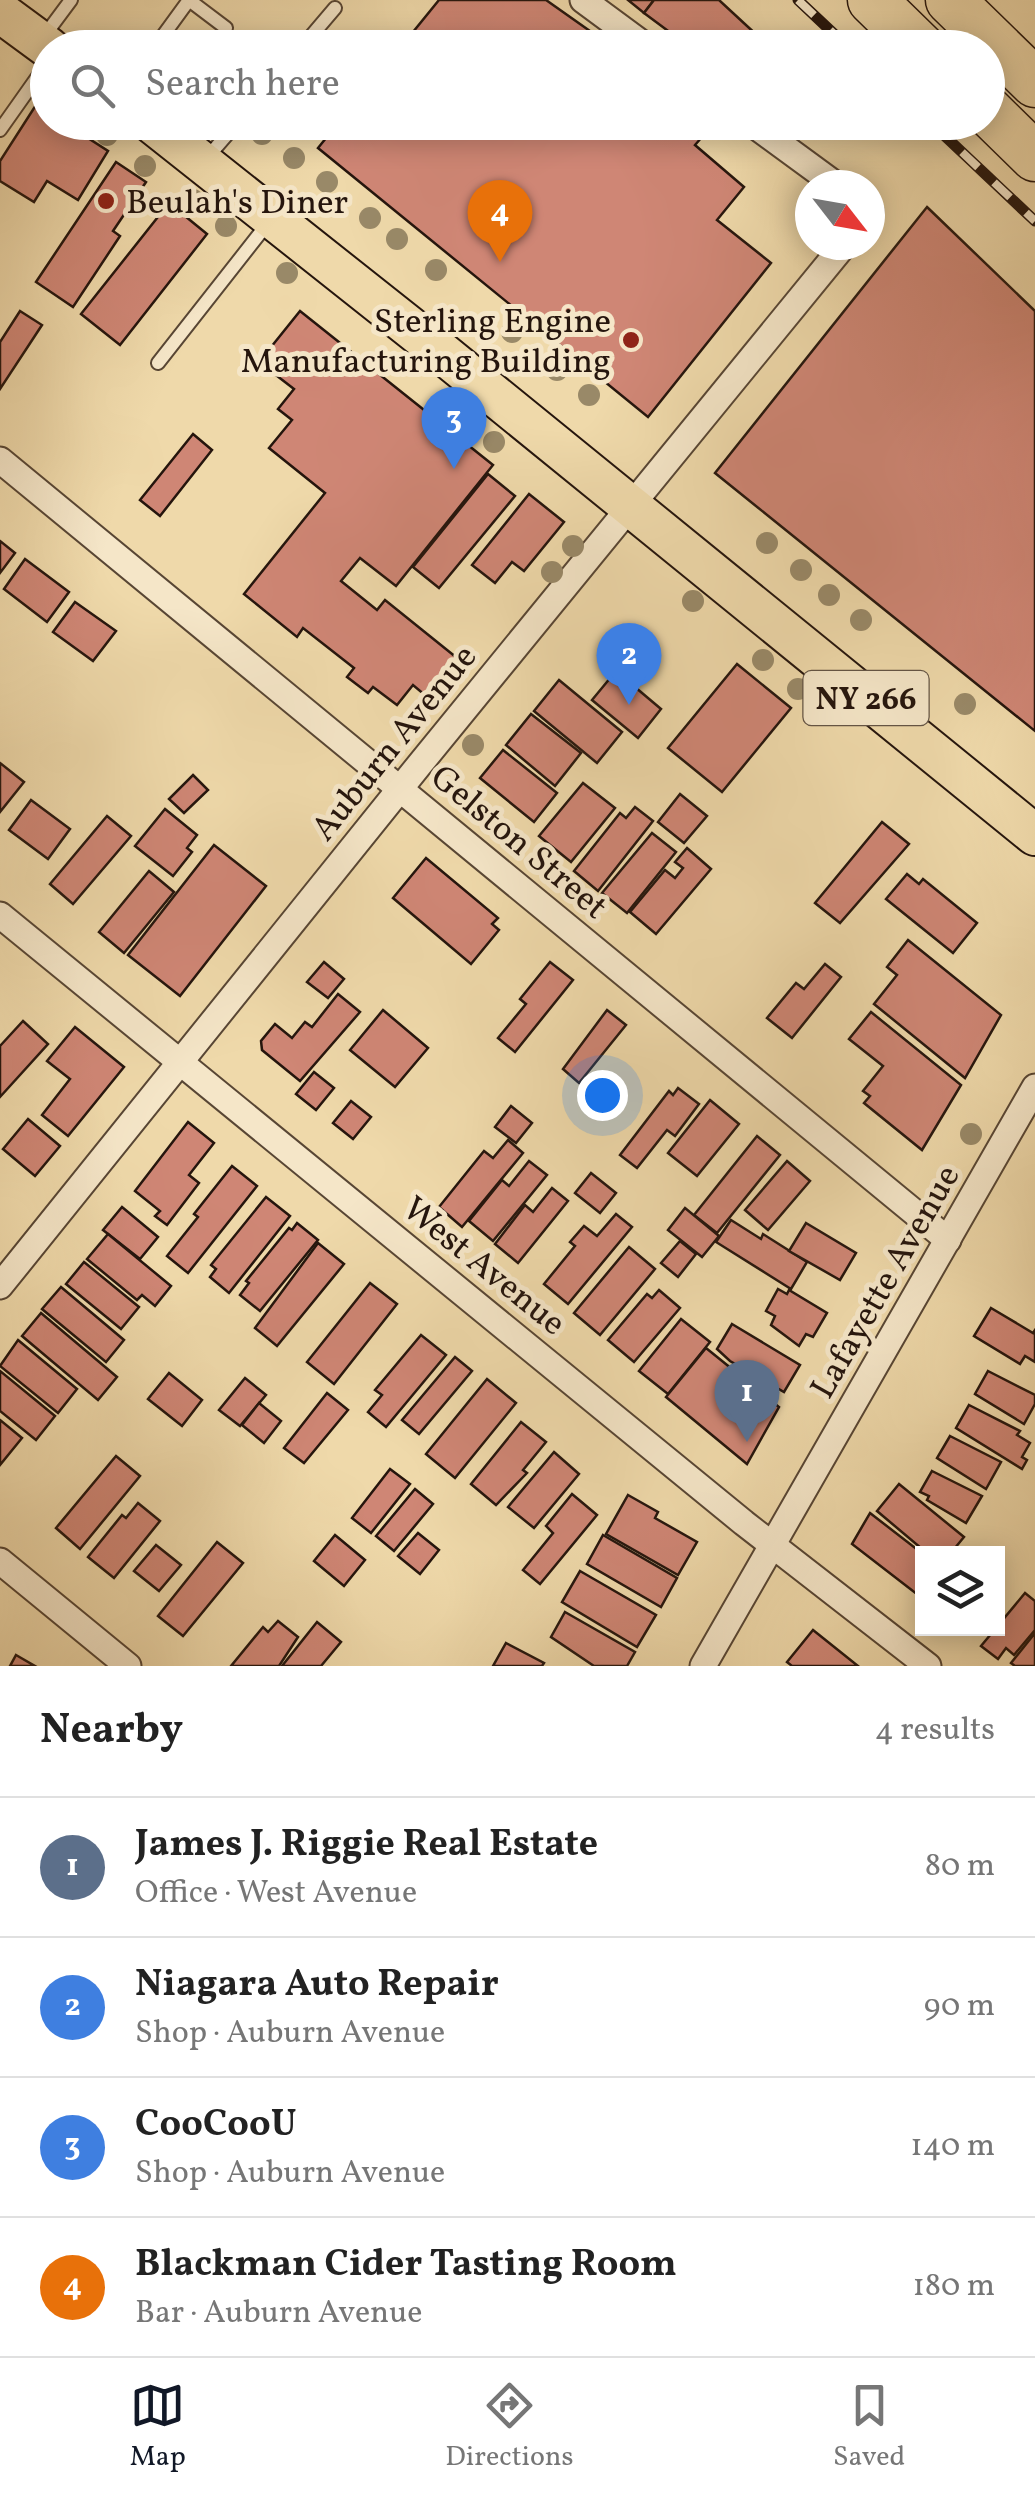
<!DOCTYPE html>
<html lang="en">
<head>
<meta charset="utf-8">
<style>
	:root { --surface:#fff; --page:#f2f2f2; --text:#222; --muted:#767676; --line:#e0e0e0; --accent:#111827 }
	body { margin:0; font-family:Vollkorn,serif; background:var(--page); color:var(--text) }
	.controls { position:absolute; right:30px; bottom:30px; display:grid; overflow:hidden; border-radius:0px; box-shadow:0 5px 25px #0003 }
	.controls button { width:90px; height:90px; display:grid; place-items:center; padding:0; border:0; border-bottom:2px solid var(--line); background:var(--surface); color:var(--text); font:50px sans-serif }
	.compass { position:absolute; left:795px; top:170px; width:90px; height:90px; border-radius:50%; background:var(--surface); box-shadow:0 5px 25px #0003; rotate:121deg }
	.you { position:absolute; left:602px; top:1095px; width:35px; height:35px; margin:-25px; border:8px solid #fff; border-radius:50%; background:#1a73e8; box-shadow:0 0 0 15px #1a73e833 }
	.badge { display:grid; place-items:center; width:65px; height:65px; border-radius:50%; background:var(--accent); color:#fff; font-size:32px; font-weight:700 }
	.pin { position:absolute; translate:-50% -82px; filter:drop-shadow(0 2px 5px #0008) }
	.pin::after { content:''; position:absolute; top:52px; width:35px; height:30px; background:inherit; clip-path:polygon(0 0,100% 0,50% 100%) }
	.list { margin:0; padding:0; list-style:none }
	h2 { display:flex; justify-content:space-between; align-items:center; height:130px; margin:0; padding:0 40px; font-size:42px }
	h2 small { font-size:32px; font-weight:400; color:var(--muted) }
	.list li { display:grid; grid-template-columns:65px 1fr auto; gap:30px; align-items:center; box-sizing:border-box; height:140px; padding:0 40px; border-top:2px solid var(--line) }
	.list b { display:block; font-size:38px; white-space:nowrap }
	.list p { margin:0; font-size:32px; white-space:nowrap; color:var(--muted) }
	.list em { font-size:32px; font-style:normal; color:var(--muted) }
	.icon { flex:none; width:55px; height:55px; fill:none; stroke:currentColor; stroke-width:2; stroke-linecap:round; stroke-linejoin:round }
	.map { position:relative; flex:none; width:1035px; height:1666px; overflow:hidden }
	.search { position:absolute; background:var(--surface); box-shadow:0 5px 25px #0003; left:30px; right:30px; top:30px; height:110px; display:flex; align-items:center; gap:25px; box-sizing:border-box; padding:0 35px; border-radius:55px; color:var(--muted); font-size:38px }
	.sheet { height:690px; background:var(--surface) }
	nav { display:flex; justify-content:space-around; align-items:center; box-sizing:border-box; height:140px; border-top:2px solid var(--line); background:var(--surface); font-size:28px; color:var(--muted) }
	nav a { display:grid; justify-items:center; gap:5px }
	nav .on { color:var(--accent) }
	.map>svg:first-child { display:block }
	.building { fill:#cf8675; stroke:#25150d; stroke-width:2.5 }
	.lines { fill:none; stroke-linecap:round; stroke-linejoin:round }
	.service-casing { stroke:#584634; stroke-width:16 }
	.minor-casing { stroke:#584634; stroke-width:29 }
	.primary-casing { stroke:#25150d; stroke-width:44 }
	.motorway-casing { stroke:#25150d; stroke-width:51 }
	.service { stroke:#f5e6c8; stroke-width:12 }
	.minor { stroke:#f5e6c8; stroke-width:25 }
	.primary { stroke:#efd9aa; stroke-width:40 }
	.motorway { stroke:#efd9aa; stroke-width:48 }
	.rail-casing { stroke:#25150d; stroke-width:11 }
	.rail { stroke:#f5e6c8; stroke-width:8; stroke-dasharray:22; stroke-linecap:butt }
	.tree { fill:#998968 }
	.poi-dot { fill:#8f2418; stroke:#f5e6c8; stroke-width:4 }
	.labels { text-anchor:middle; stroke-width:10; stroke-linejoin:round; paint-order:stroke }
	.shield { fill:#f5e6c8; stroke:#635445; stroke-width:2.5 }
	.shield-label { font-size:32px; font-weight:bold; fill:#25150d }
	.poi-label { font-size:35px; fill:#25150d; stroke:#f5e6c8; text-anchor:start }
	.street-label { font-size:35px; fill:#25150d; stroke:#f5e6c8 }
</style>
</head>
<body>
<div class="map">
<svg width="1035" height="1666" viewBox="0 0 1035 1666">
	<rect width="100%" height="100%" fill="#efd9aa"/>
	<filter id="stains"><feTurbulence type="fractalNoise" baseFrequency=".002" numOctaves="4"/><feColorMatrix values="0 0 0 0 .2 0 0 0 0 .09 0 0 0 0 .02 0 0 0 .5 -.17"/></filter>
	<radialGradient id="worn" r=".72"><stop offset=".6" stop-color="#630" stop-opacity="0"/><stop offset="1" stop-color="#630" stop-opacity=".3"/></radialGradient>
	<g class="building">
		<path d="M439,0H546L614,48H400Z"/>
		<path d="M628,0H654L644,13Z"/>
		<path d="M654,0H719L760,38L753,48H691L644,13Z"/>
		<path d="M36,105L48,113V122H63L108,151L78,200L47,181L34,202L0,181V161Z"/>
		<path d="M339,122H715L695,145L744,187L717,220L771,263L648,417L318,148Z"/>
		<path d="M116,162L146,182L113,231L120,236L73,307L36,282Z"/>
		<path d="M169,203L207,234L120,345L81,314Z"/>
		<path d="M927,207L1035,311V731L715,473Z"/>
		<path d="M20,311L42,325L0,389V342Z"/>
		<path d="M300,311L493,465L396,586L360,558L341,581L377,610L385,600L457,658L426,696L413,685L397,705L373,687L368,693L347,677L354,668L303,628L297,637L244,594L325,493L269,448L292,420L278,409L294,389L259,362Z"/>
		<path d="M193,434L212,450L160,516L140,500Z"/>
		<path d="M488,474L515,496L439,588L413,567Z"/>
		<path d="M529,494L564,522L524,571L512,562L495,583L472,565Z"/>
		<path d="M0,541L15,553L0,573Z"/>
		<path d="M25,559L69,592L47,622L4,589Z"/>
		<path d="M75,602L116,631L93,661L53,632Z"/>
		<path d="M737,664L791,708L722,792L668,748Z"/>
		<path d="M616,671L661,709L638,738L592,700Z"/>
		<path d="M559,680L622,732L597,763L534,711Z"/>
		<path d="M531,714L581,753L555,786L506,745Z"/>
		<path d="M503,750L557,793L534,822L480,778Z"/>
		<path d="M0,763L24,782L0,812Z"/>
		<path d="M193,775L208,790L184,813L169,799Z"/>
		<path d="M583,783L615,808L571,862L539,836Z"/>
		<path d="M680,794L707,816L684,843L658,822Z"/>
		<path d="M31,800L70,829L48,859L9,830Z"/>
		<path d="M635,807L653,821L598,891L574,871L620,813L626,818Z"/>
		<path d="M165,809L197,835L187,848L192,852L173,876L135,846Z"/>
		<path d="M107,816L131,836L73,904L50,884Z"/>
		<path d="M882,822L909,844L840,923L815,903Z"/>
		<path d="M652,833L676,852L627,913L602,893Z"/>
		<path d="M214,845L266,886L180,996L128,955Z"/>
		<path d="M687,848L711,869L656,934L630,912L665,870L675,878L683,868L675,862Z"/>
		<path d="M426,858L498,918L492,924L499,930L471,964L393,898Z"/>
		<path d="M149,871L174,892L124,953L99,932Z"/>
		<path d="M907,874L919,884L923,879L977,923L953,953L886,899Z"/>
		<path d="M908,940L1001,1015L965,1078L874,1004L897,975L887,967Z"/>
		<path d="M324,962L344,979L328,998L307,982Z"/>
		<path d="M550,962L573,980L515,1052L498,1038L526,1004L520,999Z"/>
		<path d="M825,964L841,977L792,1038L767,1018L796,983L804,989Z"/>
		<path d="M338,994L360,1012L300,1081L262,1050L261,1041L275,1024L292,1038L305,1022L312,1027Z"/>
		<path d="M383,1010L428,1048L395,1087L350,1050Z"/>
		<path d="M607,1010L626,1025L579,1083L563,1069Z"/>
		<path d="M871,1012L961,1085L922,1150L864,1103L870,1096L863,1091L883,1066L849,1039Z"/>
		<path d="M23,1021L48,1044L0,1097V1046Z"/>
		<path d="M75,1027L124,1067L68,1136L42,1115L70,1079L47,1061Z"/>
		<path d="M314,1072L334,1088L316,1110L296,1094Z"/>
		<path d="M678,1088L699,1104L675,1136L667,1130L637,1168L620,1155L669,1091L673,1095Z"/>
		<path d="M710,1100L739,1124L697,1176L668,1153Z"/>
		<path d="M351,1101L371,1117L353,1139L333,1123Z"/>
		<path d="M511,1106L532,1123L516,1143L495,1127Z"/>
		<path d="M28,1119L60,1146L35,1176L3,1149Z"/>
		<path d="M188,1122L214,1143L189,1175L199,1183L167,1225L155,1216L160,1211L135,1191Z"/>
		<path d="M757,1136L780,1155L717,1233L694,1215Z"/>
		<path d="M508,1140L523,1153L462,1227L439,1207L484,1151L493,1158Z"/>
		<path d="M529,1161L547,1175L493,1241L469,1221L502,1180L509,1186Z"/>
		<path d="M787,1161L810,1181L768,1230L745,1210Z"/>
		<path d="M232,1166L257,1186L188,1273L167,1256L198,1217L194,1214Z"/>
		<path d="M591,1173L616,1193L600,1213L575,1193Z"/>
		<path d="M552,1188L568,1201L518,1263L495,1244L525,1205L533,1212Z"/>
		<path d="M266,1197L290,1216L229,1293L210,1277L216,1269L211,1265Z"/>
		<path d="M122,1207L158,1237L140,1259L103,1230Z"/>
		<path d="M685,1208L719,1236L702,1257L668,1230Z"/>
		<path d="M616,1214L632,1227L568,1304L544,1284L575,1246L570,1242L584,1226L597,1236Z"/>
		<path d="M731,1220L761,1239L763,1234L807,1262L791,1289L716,1242Z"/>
		<path d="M297,1223L318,1240L260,1311L240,1295L249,1283L246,1281L289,1228L292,1230Z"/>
		<path d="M806,1223L856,1253L840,1280L789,1251Z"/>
		<path d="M108,1234L171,1286L155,1306L142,1295L137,1300L87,1259Z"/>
		<path d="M680,1241L696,1254L678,1277L661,1263Z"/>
		<path d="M318,1243L344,1264L277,1346L255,1328Z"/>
		<path d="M629,1247L655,1269L600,1335L574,1313Z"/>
		<path d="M84,1262L139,1307L121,1329L66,1284Z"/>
		<path d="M370,1283L397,1304L334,1384L307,1362Z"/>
		<path d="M61,1287L124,1340L106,1362L42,1309Z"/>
		<path d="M778,1289L787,1294L789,1290L827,1313L813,1337L806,1334L799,1346L771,1325L775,1316L766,1311Z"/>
		<path d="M659,1290L680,1308L634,1362L608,1340L647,1294L652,1298Z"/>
		<path d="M991,1308L1033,1333L1035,1330V1362L1025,1356L1020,1364L974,1336Z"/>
		<path d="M41,1313L117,1377L98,1400L22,1336Z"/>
		<path d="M681,1319L710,1342L668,1394L639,1371Z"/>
		<path d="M732,1324L800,1365L784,1392L730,1361L717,1349Z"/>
		<path d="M421,1335L446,1355L386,1427L368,1412L382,1395L375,1390Z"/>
		<path d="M18,1340L77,1389L58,1413L0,1366Z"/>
		<path d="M706,1348L779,1407L747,1464L666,1397Z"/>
		<path d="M455,1357L472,1371L419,1434L402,1420Z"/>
		<path d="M0,1371L55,1416L36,1440L0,1411Z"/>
		<path d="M988,1371L1035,1395V1404L1024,1424L975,1394Z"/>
		<path d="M169,1373L202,1400L182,1426L148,1399Z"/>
		<path d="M245,1378L266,1395L240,1426L219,1410Z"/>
		<path d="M487,1379L516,1403L455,1478L426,1454Z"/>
		<path d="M327,1393L348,1410L304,1463L284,1448Z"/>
		<path d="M259,1403L281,1421L264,1443L242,1425Z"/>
		<path d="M969,1405L1020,1431L1017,1435L1030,1443L1022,1457L1027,1460L1022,1469L956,1428Z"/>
		<path d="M0,1420L22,1438L0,1465Z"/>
		<path d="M521,1422L546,1442L523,1470L527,1473L496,1505L471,1484Z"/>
		<path d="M950,1436L1001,1462L986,1489L937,1458Z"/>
		<path d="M554,1452L579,1474L534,1528L508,1507Z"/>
		<path d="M116,1456L140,1476L80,1549L56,1528Z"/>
		<path d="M390,1469L410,1484L371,1533L352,1518Z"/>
		<path d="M932,1471L982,1496L966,1523L927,1500L929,1496L920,1492Z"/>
		<path d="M899,1484L964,1537L950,1554H928L877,1511Z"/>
		<path d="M415,1489L433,1504L394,1551L376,1536Z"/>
		<path d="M572,1494L597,1515L540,1584L523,1570L553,1533L546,1526Z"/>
		<path d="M628,1495L658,1512L655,1518L697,1542L678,1575L606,1534Z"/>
		<path d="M138,1503L160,1521L114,1578L88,1557L122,1515L126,1518Z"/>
		<path d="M870,1513L923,1554L922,1598L852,1544Z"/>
		<path d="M418,1533L439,1550L420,1574L398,1556Z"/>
		<path d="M335,1535L365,1560L344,1586L314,1561Z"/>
		<path d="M603,1535L677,1578L661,1607L587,1564Z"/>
		<path d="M217,1542L243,1563L183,1636L158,1616Z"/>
		<path d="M156,1545L181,1565L159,1591L134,1571Z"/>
		<path d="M580,1571L656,1615L637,1647L562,1602Z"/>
		<path d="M1025,1593L1035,1601V1630L1014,1655L1006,1648L998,1659L981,1646Z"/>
		<path d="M565,1612L635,1652L627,1666H594L551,1637Z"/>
		<path d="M278,1621L298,1637L279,1666H231L263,1627L268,1632Z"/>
		<path d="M317,1622L341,1642L321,1666H282Z"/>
		<path d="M813,1630L858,1666H792L787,1662Z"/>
		<path d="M1035,1633V1666H1015L1011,1663Z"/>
		<path d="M506,1643L544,1663L542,1666H493Z"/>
		<path d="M16,1655L35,1666H10Z"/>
	</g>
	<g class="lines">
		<defs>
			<g id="service">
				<path d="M189,0L226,28"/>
				<path d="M42,39L71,0"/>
				<path d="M154,48L189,0"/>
				<path d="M301,48L335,8"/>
				<path d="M0,130L48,62"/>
				<path d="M205,160L238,122"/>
				<path d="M158,363L268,223"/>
			</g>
			<g id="minor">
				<path d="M583,0L648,48"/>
				<path d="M750,122L836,185"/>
				<path d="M870,210V213"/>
				<path d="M0,460L948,1240"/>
				<path d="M0,915L744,1523L928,1666"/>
				<path d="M0,1286L420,764L844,245"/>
				<path d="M0,1561L128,1666"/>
				<path d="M703,1666L1035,1087"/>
			</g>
			<g id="primary">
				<path d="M0,12L49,48"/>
				<path d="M151,122L436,348L1035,835"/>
			</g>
			<g id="motorway">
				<path d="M872,0L921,48"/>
				<path d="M950,0L1035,83"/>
				<path d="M988,111L1035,157"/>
			</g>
		</defs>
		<use href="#service" class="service-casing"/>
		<use href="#minor" class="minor-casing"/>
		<use href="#primary" class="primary-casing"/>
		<use href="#motorway" class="motorway-casing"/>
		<use href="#service" class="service"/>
		<use href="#minor" class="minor"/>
		<use href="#primary" class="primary"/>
		<use href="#motorway" class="motorway"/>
		<defs>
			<g id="rail">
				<path d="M798,0L849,48"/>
				<path d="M930,122L1035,221"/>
			</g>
		</defs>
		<use href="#rail" class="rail-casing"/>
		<use href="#rail" class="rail"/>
	</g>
	<g class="tree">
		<circle cx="262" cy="134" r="11"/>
		<circle cx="107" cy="135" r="11"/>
		<circle cx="294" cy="158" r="11"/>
		<circle cx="145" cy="166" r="11"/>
		<circle cx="327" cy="182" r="11"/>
		<circle cx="193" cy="200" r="11"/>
		<circle cx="370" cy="218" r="11"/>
		<circle cx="226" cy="226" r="11"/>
		<circle cx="397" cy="239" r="11"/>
		<circle cx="436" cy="270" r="11"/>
		<circle cx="287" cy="273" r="11"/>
		<circle cx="512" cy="332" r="11"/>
		<circle cx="557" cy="370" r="11"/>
		<circle cx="589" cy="395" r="11"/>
		<circle cx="459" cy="413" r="11"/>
		<circle cx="494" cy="442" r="11"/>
		<circle cx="767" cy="543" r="11"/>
		<circle cx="573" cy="546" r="11"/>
		<circle cx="801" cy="570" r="11"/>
		<circle cx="552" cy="572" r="11"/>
		<circle cx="829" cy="595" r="11"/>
		<circle cx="693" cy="601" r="11"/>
		<circle cx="861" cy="620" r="11"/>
		<circle cx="763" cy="660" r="11"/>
		<circle cx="798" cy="689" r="11"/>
		<circle cx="965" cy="704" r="11"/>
		<circle cx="473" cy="745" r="11"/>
		<circle cx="971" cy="1134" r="11"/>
	</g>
	<g class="poi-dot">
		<circle cx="106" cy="201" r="10"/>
		<circle cx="631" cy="340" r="10"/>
	</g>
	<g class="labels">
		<rect class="shield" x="803.5" y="671" width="125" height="54" rx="8"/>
		<g class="shield-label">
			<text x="866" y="709">NY 266</text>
		</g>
		<g class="poi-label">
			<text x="126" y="213">Beulah's Diner</text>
			<text x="611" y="332" text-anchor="end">Sterling Engine<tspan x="611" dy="40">Manufacturing Building</tspan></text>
		</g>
		<g class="street-label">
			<text transform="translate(393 742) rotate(-51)" y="12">Auburn Avenue</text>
			<text transform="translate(520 841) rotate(40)" y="12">Gelston Street</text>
			<text transform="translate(485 1265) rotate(39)" y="12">West Avenue</text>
			<text transform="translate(884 1281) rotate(-60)" y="12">Lafayette Avenue</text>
		</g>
	</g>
	<rect width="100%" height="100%" filter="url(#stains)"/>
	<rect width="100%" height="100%" fill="url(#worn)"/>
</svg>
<div class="controls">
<button><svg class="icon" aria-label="layers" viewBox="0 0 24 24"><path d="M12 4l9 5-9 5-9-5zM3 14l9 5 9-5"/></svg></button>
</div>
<svg class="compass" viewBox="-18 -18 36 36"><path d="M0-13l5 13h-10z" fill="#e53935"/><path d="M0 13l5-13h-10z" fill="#767676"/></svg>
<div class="you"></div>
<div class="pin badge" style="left:747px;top:1442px;background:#5c6f8a">1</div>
<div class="pin badge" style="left:629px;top:705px;background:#3f7fe0">2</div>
<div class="pin badge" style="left:454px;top:469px;background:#3f7fe0">3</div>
<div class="pin badge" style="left:500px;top:262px;background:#e8710a">4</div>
<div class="search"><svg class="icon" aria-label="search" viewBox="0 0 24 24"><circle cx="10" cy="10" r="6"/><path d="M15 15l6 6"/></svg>Search here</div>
</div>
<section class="sheet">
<h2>Nearby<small>4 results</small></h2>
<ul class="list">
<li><span class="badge" style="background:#5c6f8a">1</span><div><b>James J. Riggie Real Estate</b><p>Office · West Avenue</p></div><em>80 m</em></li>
<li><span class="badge" style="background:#3f7fe0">2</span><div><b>Niagara Auto Repair</b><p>Shop · Auburn Avenue</p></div><em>90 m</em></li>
<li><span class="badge" style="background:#3f7fe0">3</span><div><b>CooCooU</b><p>Shop · Auburn Avenue</p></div><em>140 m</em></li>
<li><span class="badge" style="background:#e8710a">4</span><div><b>Blackman Cider Tasting Room</b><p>Bar · Auburn Avenue</p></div><em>180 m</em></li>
</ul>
</section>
<nav>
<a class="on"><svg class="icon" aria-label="map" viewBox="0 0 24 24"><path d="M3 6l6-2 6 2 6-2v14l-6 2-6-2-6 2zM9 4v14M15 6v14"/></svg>Map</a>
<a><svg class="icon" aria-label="directions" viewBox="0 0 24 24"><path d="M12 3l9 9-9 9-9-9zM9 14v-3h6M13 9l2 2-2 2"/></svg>Directions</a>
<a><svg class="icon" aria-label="saved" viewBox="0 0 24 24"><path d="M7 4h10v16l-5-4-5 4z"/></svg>Saved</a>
</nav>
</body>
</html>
